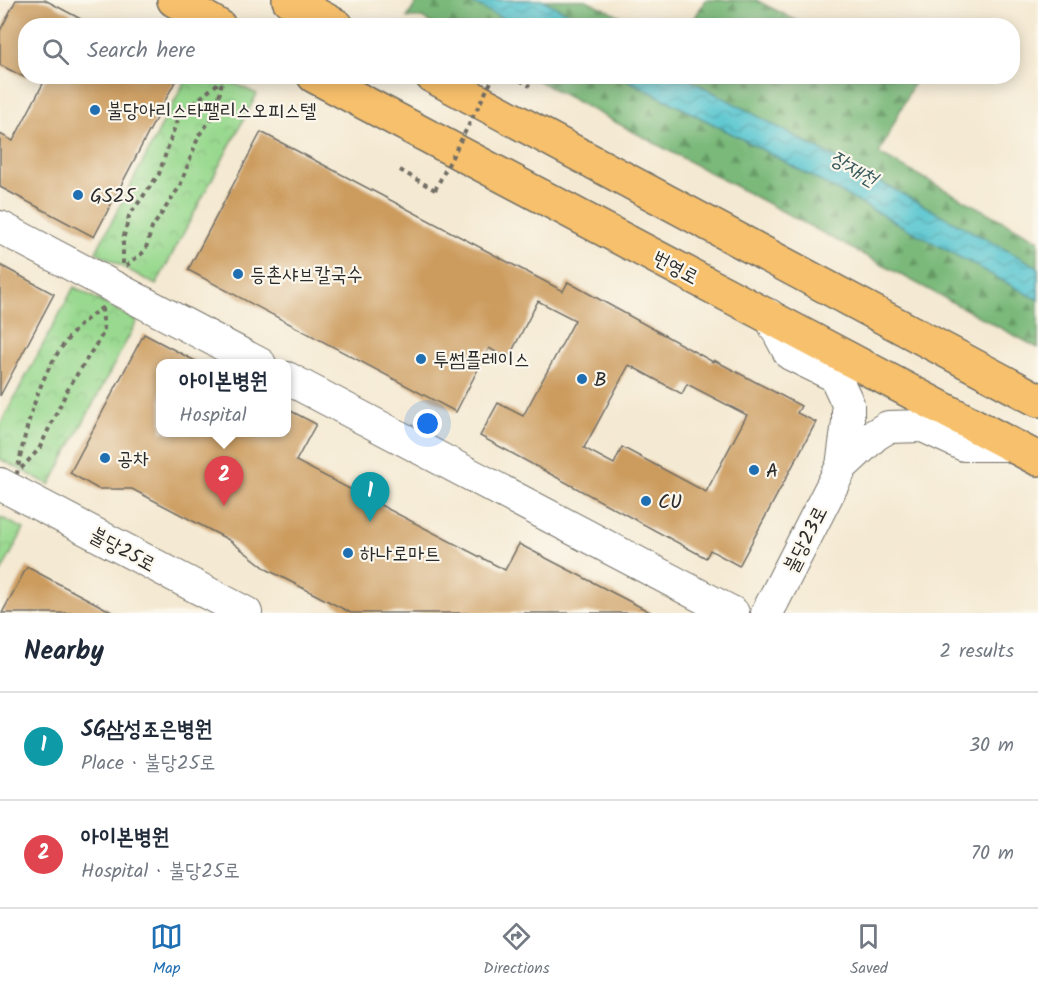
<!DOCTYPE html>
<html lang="en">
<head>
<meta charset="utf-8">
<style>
	:root { --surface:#fff; --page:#f6f6f7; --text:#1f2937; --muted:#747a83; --line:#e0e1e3; --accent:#1f6fb2 }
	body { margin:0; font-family:Kalam,"Poor Story",sans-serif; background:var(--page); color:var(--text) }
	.you { position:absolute; left:428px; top:424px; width:21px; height:21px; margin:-15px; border:4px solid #fff; border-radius:50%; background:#1a73e8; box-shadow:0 0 0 9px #1a73e833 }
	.badge { display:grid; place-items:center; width:39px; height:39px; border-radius:50%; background:var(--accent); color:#fff; font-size:20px; font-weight:700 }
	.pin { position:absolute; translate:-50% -50px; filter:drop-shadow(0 2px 3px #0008) }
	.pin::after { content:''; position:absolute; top:32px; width:21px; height:18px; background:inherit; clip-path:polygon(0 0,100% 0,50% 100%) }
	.popup { position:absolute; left:156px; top:359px; width:135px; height:78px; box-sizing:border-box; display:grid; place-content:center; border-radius:12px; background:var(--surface); filter:drop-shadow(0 2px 4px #0005); font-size:20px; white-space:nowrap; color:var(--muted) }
	.popup b { font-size:22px; color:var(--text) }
	.popup::after { content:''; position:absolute; left:50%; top:100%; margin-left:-12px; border:12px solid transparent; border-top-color:var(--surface) }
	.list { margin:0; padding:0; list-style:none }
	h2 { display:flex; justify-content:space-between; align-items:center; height:78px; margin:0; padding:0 24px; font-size:26px }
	h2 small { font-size:20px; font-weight:400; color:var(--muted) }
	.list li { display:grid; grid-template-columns:39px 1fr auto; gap:18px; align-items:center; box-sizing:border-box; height:108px; padding:0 24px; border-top:2px solid var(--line) }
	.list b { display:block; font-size:22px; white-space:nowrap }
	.list p { margin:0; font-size:20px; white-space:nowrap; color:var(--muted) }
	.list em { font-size:20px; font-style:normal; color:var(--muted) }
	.icon { flex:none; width:33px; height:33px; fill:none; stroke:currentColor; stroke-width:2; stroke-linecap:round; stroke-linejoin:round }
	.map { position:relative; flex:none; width:1038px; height:613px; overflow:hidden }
	.search { position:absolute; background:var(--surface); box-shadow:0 3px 15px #0003; left:18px; right:18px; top:18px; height:66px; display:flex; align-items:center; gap:15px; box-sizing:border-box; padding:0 21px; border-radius:24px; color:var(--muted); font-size:22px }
	.sheet { height:294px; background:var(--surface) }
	nav { display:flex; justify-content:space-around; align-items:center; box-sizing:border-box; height:84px; border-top:2px solid var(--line); background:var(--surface); font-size:16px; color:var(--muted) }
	nav a { display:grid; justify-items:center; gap:3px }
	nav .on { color:var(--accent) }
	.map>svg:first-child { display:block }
	.forest { fill:url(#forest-firs); stroke:#527252; stroke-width:1.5 }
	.park { fill:url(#park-crowns); stroke:#62825d; stroke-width:1.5 }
	.water { fill:url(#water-waves); stroke:#42787e; stroke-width:1.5 }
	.building { fill:#cc9c5f; fill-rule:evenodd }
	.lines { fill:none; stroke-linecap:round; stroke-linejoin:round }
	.minor-casing { stroke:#716e65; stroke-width:34 }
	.major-casing { stroke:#716e65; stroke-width:36 }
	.path { stroke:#716e65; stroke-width:4; stroke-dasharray:4.5 4.5; stroke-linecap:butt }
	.minor { stroke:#fff; stroke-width:32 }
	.major { stroke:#f7c06c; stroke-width:33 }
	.path-bridge { stroke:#716e65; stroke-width:4; stroke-dasharray:4.5 4.5; stroke-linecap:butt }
	.poi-dot { fill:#1f6fb2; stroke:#fbf7ec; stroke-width:2 }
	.labels { text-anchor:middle; stroke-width:4.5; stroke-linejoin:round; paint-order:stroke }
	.poi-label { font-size:20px; fill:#2b2b2b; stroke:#fbf7ec; text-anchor:start }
	.street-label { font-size:20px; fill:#2b2b2b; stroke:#fbf7ec }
	.water-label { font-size:21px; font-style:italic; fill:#395a5d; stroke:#fbf7ec }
</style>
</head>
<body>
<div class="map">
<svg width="1038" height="613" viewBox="0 0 1038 613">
	<defs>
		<pattern id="forest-firs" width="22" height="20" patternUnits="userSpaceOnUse" patternTransform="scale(1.5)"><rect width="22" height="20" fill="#7ab97a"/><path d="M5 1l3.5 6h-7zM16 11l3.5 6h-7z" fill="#649764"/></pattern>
		<pattern id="park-crowns" width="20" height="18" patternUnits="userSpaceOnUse" patternTransform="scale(1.5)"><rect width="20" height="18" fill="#99d98f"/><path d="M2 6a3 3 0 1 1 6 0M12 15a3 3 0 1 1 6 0" fill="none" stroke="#84ba7c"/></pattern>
		<pattern id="water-waves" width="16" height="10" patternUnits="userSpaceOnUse" patternTransform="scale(1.5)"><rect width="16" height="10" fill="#59c6d0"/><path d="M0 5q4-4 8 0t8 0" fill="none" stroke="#4aa1a9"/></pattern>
	</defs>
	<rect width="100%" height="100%" fill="#fbf7ec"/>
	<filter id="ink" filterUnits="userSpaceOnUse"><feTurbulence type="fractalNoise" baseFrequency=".0167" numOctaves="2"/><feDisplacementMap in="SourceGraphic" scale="12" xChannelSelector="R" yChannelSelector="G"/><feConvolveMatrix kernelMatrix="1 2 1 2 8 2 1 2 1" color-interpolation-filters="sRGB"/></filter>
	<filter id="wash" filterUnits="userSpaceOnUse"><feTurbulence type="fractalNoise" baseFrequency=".008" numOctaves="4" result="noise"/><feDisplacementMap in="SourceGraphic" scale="24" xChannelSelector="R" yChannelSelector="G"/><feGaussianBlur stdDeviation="1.35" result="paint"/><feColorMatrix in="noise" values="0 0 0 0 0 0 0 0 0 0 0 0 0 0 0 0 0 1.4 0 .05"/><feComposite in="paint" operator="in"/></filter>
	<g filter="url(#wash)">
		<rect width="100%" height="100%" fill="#f4e9d2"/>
		<g class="forest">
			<path d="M418,0H586L640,25L436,26L422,18H407Z"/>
			<path d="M705,0H756L805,25H691Z"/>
			<path d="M904,76L914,82L879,154L1038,240V348L531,77Z"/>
		</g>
		<g class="park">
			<path d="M187,77H220L257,94L156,285L96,252Z"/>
			<path d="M74,287L137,321L50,485L0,459V425Z"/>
			<path d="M0,517L24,529L0,574Z"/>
		</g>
		<g class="water">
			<path d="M465,0H543L591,25H517Z"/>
			<path d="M621,77H685L1038,267V300L750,143Z"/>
		</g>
		<g id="blocks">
			<g class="building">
				<path d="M16,0H45L94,26H26V78L0,65V31Z"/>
				<path d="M47,76H178L94,237L0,187V134L13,141Z"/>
				<path d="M261,132L563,291L568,282L713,362L714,360L801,406L797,413L816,422L739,566L710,550L706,558L480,436L498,403L523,416L575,320L538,301L508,359L489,348L456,412L188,270ZM629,365L682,394L687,384L747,415L706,492L622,447L614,464L584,448Z"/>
				<path d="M0,265L54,294L0,396Z"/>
				<path d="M144,334L199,363H161V432H287V409L316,424L296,461L505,570L519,544L652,613H351L268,570L229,540L132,489H98L70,473Z"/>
				<path d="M27,567L114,613H2Z"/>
			</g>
		</g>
	</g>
	<g filter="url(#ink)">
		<use href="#blocks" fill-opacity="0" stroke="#716e65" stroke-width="1.5"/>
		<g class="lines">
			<defs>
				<g id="minor">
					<path d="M0,227L260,364"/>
					<path d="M287,378L733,613"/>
					<path d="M842,466L875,435L888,427L923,426L964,445H1012"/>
					<path d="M0,484L246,613"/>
					<path d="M767,613L842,466L848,422V404L835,376L790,354L769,315"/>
				</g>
				<g id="major">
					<path d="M174,0L219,26"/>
					<path d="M289,0L337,26"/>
					<path d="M314,76L1038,459"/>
					<path d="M432,76L1038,400"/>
				</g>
			</defs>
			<use href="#minor" class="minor-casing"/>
			<use href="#major" class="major-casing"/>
			<g class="path">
				<path d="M512,76L530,86"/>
				<path d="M400,170L435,190"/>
				<path d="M123,264V240L129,216L159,174L176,123L194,103L222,80"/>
				<path d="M126,266L145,251L152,228L180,186L199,135L216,113L222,81"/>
				<path d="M102,308L104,332L69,387L39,449L17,473C29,411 46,344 102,308Z"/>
			</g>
			<use href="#minor" class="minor"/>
			<use href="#major" class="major"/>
			<path class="path-bridge" d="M435,190L494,76"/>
		</g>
	</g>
	<g class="poi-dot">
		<circle cx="95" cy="110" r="6"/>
		<circle cx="78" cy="195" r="6"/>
		<circle cx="238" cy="274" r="6"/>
		<circle cx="421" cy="359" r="6"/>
		<circle cx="582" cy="379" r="6"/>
		<circle cx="105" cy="458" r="6"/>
		<circle cx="754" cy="470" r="6"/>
		<circle cx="646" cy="501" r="6"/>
		<circle cx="348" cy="553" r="6"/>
	</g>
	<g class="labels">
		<g class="poi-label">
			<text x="107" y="117">불당아리스타팰리스오피스텔</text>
			<text x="90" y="202">GS25</text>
			<text x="250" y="281">등촌샤브칼국수</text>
			<text x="433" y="366">투썸플레이스</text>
			<text x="594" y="386">B</text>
			<text x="117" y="465">공차</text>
			<text x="766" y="477">A</text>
			<text x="658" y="508">CU</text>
			<text x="360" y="560">하나로마트</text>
		</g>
		<g class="street-label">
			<text transform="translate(676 267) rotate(28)" y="7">번영로</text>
			<text transform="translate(805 539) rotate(-63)" y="7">불당23로</text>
			<text transform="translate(123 549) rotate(28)" y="7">불당25로</text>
		</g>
		<g class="water-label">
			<text transform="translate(854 168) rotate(30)" y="7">장재천</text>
		</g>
	</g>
</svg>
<div class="you"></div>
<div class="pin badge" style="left:370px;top:522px;background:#0f9aa8">1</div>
<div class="pin badge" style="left:224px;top:506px;background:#e0444e">2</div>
<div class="popup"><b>아이본병원</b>Hospital</div>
<div class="search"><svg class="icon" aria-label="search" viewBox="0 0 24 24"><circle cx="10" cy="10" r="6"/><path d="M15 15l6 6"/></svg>Search here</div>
</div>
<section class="sheet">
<h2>Nearby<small>2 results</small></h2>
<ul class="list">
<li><span class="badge" style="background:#0f9aa8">1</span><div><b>SG삼성조은병원</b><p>Place · 불당25로</p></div><em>30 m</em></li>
<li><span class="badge" style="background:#e0444e">2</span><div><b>아이본병원</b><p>Hospital · 불당25로</p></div><em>70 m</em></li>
</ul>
</section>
<nav>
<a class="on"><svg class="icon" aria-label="map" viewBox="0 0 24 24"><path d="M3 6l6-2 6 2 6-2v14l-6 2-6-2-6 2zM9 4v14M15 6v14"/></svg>Map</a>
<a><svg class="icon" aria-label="directions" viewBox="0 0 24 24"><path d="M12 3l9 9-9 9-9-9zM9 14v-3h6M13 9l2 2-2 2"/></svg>Directions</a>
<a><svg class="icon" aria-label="saved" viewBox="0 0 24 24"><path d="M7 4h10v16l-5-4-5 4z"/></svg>Saved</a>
</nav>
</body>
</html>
